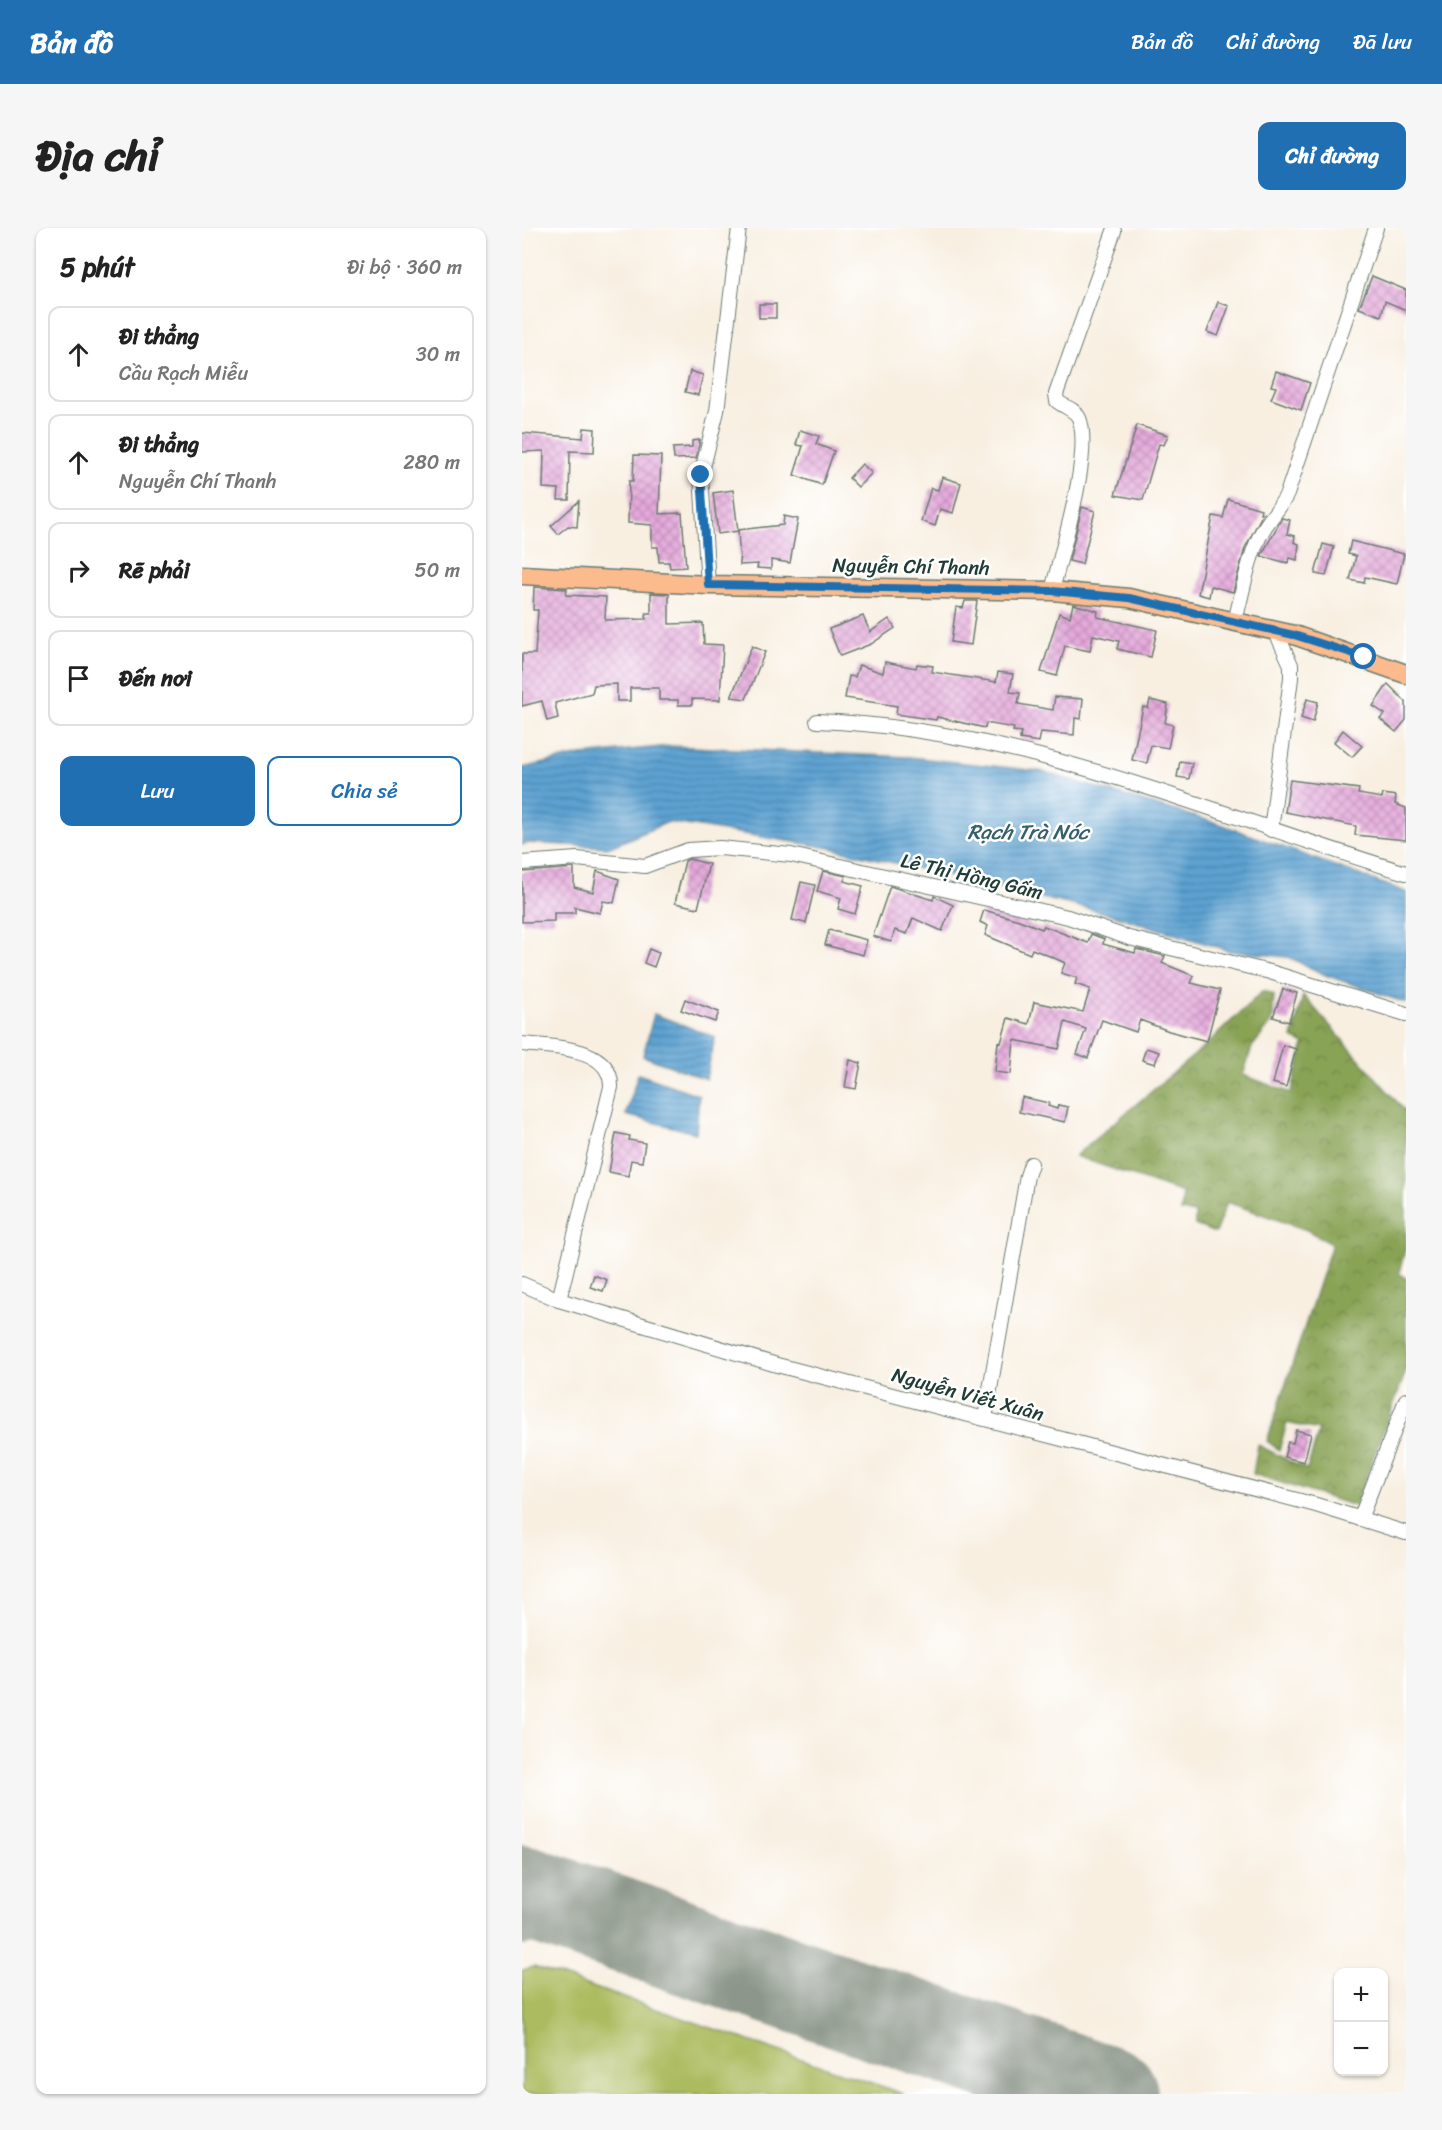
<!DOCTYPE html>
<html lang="vi">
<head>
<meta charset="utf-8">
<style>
	:root { --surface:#fff; --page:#f6f6f6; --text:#222; --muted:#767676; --line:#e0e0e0; --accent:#1f6fb2 }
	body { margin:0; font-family:Sriracha,sans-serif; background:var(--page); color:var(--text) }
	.controls { position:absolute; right:18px; bottom:18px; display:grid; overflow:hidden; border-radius:12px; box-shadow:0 2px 4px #0004 }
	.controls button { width:54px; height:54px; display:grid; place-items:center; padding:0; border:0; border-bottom:2px solid var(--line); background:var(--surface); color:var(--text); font:30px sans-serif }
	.stop { position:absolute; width:18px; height:18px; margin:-14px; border:4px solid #1f6fb2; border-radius:50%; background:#fff }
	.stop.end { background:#1f6fb2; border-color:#fff; box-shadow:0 2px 6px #0008 }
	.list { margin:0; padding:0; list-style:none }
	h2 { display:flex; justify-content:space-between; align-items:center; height:78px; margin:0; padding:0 24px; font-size:26px }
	h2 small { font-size:20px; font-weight:400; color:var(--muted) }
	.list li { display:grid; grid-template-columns:39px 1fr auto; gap:18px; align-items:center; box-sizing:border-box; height:96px; margin:0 12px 12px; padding:0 12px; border:2px solid var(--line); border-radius:12px }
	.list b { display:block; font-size:22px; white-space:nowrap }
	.list p { margin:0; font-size:20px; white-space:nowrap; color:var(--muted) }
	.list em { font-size:20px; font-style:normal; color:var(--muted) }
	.actions { display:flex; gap:12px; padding:18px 24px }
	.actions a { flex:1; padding:14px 0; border:2px solid var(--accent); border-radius:12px; text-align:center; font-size:21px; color:var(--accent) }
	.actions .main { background:var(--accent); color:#fff }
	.icon { flex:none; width:33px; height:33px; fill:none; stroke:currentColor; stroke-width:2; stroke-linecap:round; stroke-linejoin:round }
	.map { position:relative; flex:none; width:884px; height:1866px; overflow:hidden; border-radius:12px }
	header { display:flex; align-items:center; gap:36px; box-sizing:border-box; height:84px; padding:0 30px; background:var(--accent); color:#fff }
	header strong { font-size:28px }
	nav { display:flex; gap:33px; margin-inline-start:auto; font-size:21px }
	.intro { display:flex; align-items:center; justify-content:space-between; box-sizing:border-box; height:144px; padding:0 36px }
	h1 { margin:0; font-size:42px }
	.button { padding:15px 27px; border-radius:12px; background:var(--accent); color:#fff; font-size:21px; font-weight:700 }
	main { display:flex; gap:36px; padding:0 36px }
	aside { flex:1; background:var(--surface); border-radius:12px; box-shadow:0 2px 4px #0004 }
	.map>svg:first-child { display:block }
	.green { fill:#acbb5e; stroke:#667c49; stroke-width:1.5 }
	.forest { fill:url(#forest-crowns); stroke:#547044; stroke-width:1.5 }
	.water { fill:url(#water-rules); stroke:#3e7083; stroke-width:1.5 }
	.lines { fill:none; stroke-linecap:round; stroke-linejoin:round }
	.taxiway { stroke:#8c968a; stroke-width:38 }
	.runway { stroke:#8c968a; stroke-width:94 }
	.building { fill:url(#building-cross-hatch) }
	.minor-casing { stroke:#6b7b71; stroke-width:16 }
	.major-casing { stroke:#6b7b71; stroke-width:21 }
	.minor { stroke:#fff; stroke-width:14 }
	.major { stroke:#fbbb8d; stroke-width:18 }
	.route { stroke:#1f6fb2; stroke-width:8 }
	.labels { text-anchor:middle; stroke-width:5; stroke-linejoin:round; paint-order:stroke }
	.street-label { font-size:20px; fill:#1f3d34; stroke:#fff }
	.water-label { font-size:21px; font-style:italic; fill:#35606b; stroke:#fff }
</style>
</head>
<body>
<header>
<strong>Bản đồ</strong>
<nav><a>Bản đồ</a><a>Chỉ đường</a><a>Đã lưu</a></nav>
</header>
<div class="intro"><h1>Địa chỉ</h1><a class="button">Chỉ đường</a></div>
<main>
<aside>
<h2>5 phút<small>Đi bộ · 360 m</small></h2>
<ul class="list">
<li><svg class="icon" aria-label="ahead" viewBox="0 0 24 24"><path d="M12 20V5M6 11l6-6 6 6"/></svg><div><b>Đi thẳng</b><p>Cầu Rạch Miễu</p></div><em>30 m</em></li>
<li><svg class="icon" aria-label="ahead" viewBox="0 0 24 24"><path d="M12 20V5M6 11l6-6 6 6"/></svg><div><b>Đi thẳng</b><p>Nguyễn Chí Thanh</p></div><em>280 m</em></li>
<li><svg class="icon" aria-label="right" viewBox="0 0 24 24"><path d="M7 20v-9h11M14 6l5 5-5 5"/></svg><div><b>Rẽ phải</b></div><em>50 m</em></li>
<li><svg class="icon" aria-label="arrive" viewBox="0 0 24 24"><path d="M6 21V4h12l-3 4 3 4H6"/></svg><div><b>Đến nơi</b></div></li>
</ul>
<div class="actions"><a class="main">Lưu</a><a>Chia sẻ</a></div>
</aside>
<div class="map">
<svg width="884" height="1866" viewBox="0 0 884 1866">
	<defs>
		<pattern id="forest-crowns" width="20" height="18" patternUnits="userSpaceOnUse" patternTransform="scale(1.5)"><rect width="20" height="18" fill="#89a355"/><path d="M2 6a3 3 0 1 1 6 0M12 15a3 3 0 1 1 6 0" fill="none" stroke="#6f8647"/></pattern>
		<pattern id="water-rules" width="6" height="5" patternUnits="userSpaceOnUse" patternTransform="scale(1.5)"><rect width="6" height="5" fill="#5da2d2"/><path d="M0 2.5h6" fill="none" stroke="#4c85ab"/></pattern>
		<pattern id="building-cross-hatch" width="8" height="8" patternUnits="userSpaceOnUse" patternTransform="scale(1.5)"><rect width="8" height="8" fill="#e5a9db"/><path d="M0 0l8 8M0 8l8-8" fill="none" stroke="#b98bb2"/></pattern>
	</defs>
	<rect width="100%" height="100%" fill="#fff"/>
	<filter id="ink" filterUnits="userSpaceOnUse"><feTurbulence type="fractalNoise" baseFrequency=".0167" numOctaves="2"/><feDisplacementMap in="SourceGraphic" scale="12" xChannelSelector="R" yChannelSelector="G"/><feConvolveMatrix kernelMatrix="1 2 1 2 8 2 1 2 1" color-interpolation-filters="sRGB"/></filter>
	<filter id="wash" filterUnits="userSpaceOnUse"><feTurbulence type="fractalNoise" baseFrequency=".008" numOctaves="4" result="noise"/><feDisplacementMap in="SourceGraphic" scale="24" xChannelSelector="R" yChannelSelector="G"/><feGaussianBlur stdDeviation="1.35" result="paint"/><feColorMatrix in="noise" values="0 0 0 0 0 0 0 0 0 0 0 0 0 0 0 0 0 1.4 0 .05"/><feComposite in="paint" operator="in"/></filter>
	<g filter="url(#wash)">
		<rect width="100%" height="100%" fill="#f8efe1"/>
		<path class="green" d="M12,1739L382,1866H0V1742Z"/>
		<path class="forest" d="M741,763L752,767L750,794L730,819L721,847L769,865L782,816L770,810L781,767L884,884V1018L877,1045L884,1050V1143L833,1278L731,1246L736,1217L785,1242L797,1202L765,1195L757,1222L745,1213L810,1016L785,1002L705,974L693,1005L673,997V985L659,983L661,965L553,928L683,818Z"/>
		<g class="water">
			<path d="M148,518L386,529L518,543L698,596L884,664V775L806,748L766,729L708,723L588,686L309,620L146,594L88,619L7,615L0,617V540L59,527Z"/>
			<path d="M132,786L193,809L184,851L121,828Z"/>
			<path d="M116,846L177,867L174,905L104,887Z"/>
		</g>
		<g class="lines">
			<path class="taxiway" d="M0,1699C38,1691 75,1696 112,1702"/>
			<path class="runway" d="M0,1663L589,1866"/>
		</g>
		<g id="blocks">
			<g class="building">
				<path d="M850,48L884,62V82L863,73L859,88L837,80Z"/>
				<path d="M696,74L707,78L696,108L685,104Z"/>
				<rect x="237" y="76" width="17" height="14"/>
				<path d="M168,143L181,147L176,167L163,164Z"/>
				<path d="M754,143L788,155L779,182L749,171L754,159L749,158Z"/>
				<path d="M615,197L646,207L642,217L637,216L621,272L593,267Z"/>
				<path d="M62,200L73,201L72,224L48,223L47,272H36L37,261L21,260L22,223L0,224V205L61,210Z"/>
				<path d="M278,202L297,208L294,216L312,223L300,257L272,247L281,218L274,217Z"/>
				<path d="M178,212L174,230L152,231L151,220L170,219V213Z"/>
				<path d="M112,227L139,228L137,286L160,285L164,339L148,340L147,334H137L136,319H130V297L106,295L107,253H111Z"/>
				<path d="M340,236L350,245L336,259L327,250Z"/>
				<path d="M420,249L439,255L431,285L418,281L413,298L399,293L409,260L416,262Z"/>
				<path d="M211,262L216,303L196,306L191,265Z"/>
				<path d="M706,271L739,281L738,285H741L723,320L711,364L689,358L687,369L676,366L691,288L701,290Z"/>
				<path d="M57,273L55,299L46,298L36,306L29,298Z"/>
				<path d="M560,279L573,283L560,336L547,333Z"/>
				<path d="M262,288L276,291L268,335L249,332V341L235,340L236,336L218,337L216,302L261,297Z"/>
				<path d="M760,290L768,292L765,306L773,308L772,314L777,316L775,332L768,330L766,335L739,328Z"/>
				<path d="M829,313L882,326L875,356L843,349L842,355L828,352L834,328L826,326Z"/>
				<path d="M801,316L812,319L804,348L793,346Z"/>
				<path d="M12,359L45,361L44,367L84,369L83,392L124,391V385H129V365L147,366V396L181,395L182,416L201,417L198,472L170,471V477H156V472H137V460H108V473H95V456L72,457L70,465L33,475L36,490L25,493L20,473L0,478V426H13L16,382H11Z"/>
				<path d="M443,373H455L449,417L429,414L434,379L441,380Z"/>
				<path d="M551,376L576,383L575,389L635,402L629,429L595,421L597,413L571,407L568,423L543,418L535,448L519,444L537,385L548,389Z"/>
				<path d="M341,388L348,404L367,391L373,400L349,416L318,428L307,401Z"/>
				<path d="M230,418L243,424L224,471L209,469Z"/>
				<path d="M363,434L394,440L395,436L411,438L410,444L474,454L476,444L491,446L488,464L498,465L496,476L531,482L533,469L561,471L559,491L553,490L552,507L519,504L517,514L498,511L499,504L491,503L492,500L464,495L463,500L415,489L414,492L374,486L375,478L323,470L327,448L333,449L337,437L361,445Z"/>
				<path d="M866,456L884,474V492L874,504L858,491L863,486L851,478Z"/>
				<path d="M785,471L796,474L791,494L779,490Z"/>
				<path d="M628,472L646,476L643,495L651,497L646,520L629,517L625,535L610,532L621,479L626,480Z"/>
				<path d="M821,502L840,518L830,529L812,514Z"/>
				<path d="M658,533L670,535L667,551L655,549Z"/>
				<path d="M768,552L837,561L836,566L860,570L861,566L874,568L873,576L884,580V612L833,607L834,598L763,584Z"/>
				<path d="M167,631L187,636L176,680L153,675L163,633Z"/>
				<path d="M52,640V659L71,664L75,643L97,651L92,675L81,673L78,685L53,679V685H32V693L0,694V644Z"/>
				<path d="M301,643L324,648L322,653L341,658L333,686L316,681L319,670L295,663Z"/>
				<path d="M279,654L293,657L284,695L270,692Z"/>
				<path d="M368,658L411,672L412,668L431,677L420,703L391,690L385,706L373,702L369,714L351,708Z"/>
				<path d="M462,682L497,692L520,701L522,698L566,715L569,706L582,711L581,716L613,725L614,721L643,728L640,735L672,748L669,755L698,762L685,813L647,803L618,792L614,804L580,792L566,830L555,826L564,801L543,794L537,821L492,812L489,846L473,844L476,814L479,815L486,790L507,796L512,774L561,784L568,761L553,756L555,750L539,745L543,735L530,729L510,721L508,726L463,707L466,698L458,694Z"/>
				<path d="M307,702L345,712L341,727L303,717Z"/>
				<path d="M127,721L137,725L132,739L122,735Z"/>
				<path d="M761,761L775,765L767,794L751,789Z"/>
				<path d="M163,771L197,784L193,794L159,782Z"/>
				<path d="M761,817L774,821L764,859L751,855Z"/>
				<path d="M624,820L637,824L633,836L620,832Z"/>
				<path d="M328,832L339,835L334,861L323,859Z"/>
				<path d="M500,869L527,875L526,878L535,881L536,877L546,879L543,894L497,884Z"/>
				<path d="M94,905L108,908L107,912L123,915L120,934L109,932L106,948L87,944Z"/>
				<path d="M72,1047L85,1052L81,1063L68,1059Z"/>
				<path d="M774,1202L789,1206L782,1234L762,1229L766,1214L771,1215Z"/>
			</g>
		</g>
	</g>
	<g filter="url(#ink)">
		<use href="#blocks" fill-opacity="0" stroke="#6b7b71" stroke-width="1.5"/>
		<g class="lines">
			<defs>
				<g id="minor">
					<path d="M186,357L179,247L195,183L217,0"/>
					<path d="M530,363C539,324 571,225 557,190C553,181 542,179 535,173L534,166L592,3"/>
					<path d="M713,393C721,364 726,328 741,302C749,289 758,280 765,266L854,0"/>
					<path d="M295,493C500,500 690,586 884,645"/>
					<path d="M749,602L769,450V437L753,402"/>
					<path d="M0,635L55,631L123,638L166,622L198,620L269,627L546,689L607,710L748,744L884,786"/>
					<path d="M0,816C30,819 90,818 89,859L37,1072"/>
					<path d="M0,1056L37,1072L255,1137L794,1277L884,1305"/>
					<path d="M463,1190L505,948L509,936"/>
					<path d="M838,1291L884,1172"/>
				</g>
				<path id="major" d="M0,347L186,357L530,363L607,370L772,407L884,446"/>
			</defs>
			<use href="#minor" class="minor-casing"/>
			<use href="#major" class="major-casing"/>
			<use href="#minor" class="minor"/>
			<use href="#major" class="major"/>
		</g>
	</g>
	<g class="lines" filter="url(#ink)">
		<path class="route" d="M179,247L186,357L530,363L607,370L772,407L842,429"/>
	</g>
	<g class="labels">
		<g class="street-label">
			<text transform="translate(389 338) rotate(1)" y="7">Nguyễn Chí Thanh</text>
			<text transform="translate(450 648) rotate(13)" y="7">Lê Thị Hồng Gấm</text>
			<text transform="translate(446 1166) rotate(15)" y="7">Nguyễn Viết Xuân</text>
		</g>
		<g class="water-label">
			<text x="506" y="611">Rạch Trà Nóc</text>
		</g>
	</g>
</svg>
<div class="controls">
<button>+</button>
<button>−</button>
</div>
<div class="stop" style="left:842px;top:429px"></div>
<div class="stop end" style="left:179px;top:247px"></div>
</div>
</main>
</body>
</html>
